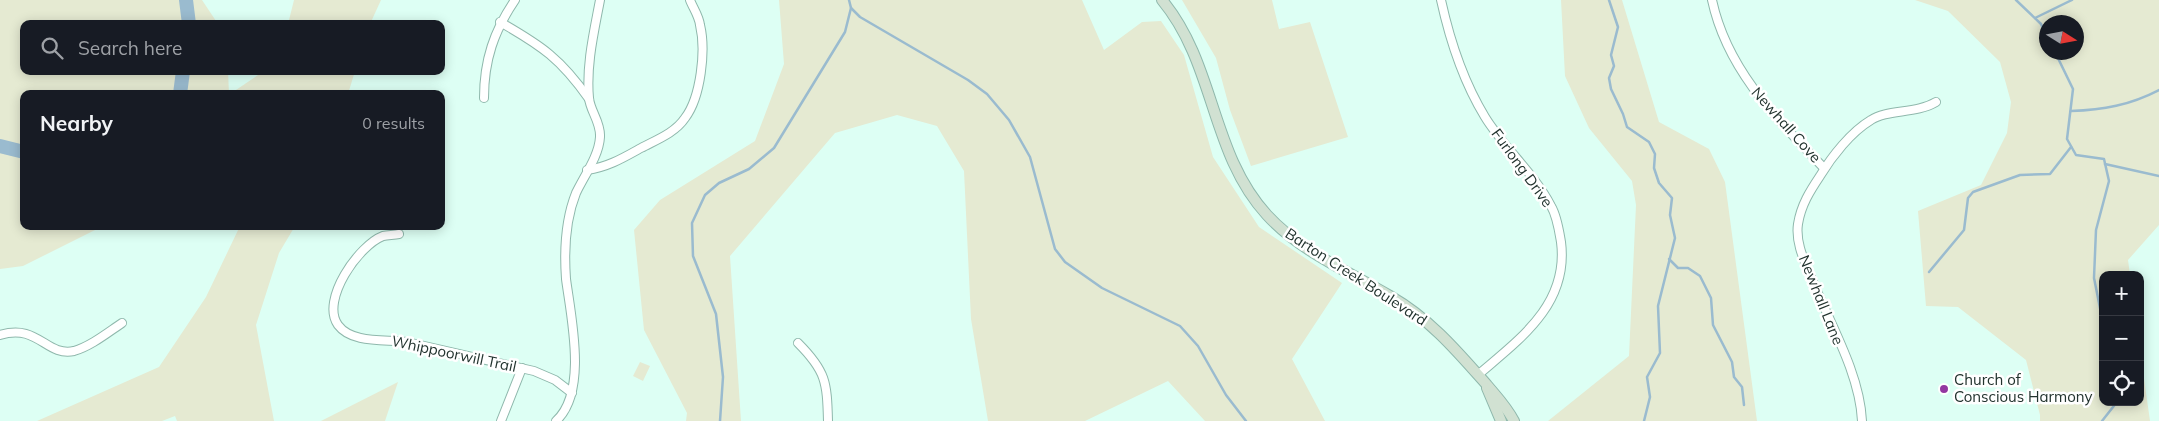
<!DOCTYPE html>
<html lang="en">
<head>
<meta charset="utf-8">
<style>
	:root { --surface:#171b24; --page:#20242c; --text:#f1f3f6; --muted:#9ea1a6; --line:#363941 }
	body { margin:0; font-family:Mulish,sans-serif; background:var(--page); color:var(--text) }
	.controls { position:absolute; right:15px; bottom:15px; display:grid; overflow:hidden; border-radius:10px; box-shadow:0 2px 12px #0003 }
	.controls button { width:45px; height:45px; display:grid; place-items:center; padding:0; border:0; border-bottom:1px solid var(--line); background:var(--surface); color:var(--text); font:25px sans-serif }
	.compass { position:absolute; left:2039px; top:15px; width:45px; height:45px; border-radius:50%; background:var(--surface); box-shadow:0 2px 12px #0003; rotate:101deg }
	.list { margin:0; padding:0; list-style:none }
	h2 { display:flex; justify-content:space-between; align-items:center; height:65px; margin:0; padding:0 20px; font-size:21px }
	h2 small { font-size:16px; font-weight:400; color:var(--muted) }
	.icon { flex:none; width:28px; height:28px; fill:none; stroke:currentColor; stroke-width:2; stroke-linecap:round; stroke-linejoin:round }
	.map { position:relative; flex:none; width:2159px; height:421px; overflow:hidden }
	.search { position:absolute; background:var(--surface); box-shadow:0 2px 12px #0003; left:20px; top:20px; width:425px; height:55px; display:flex; align-items:center; gap:12px; box-sizing:border-box; padding:0 18px; border-radius:10px; color:var(--muted); font-size:19px }
	.panel { position:absolute; background:var(--surface); box-shadow:0 2px 12px #0003; left:20px; top:90px; width:425px; height:140px; border-radius:10px }
	.map>svg:first-child { display:block }
	.green { fill:#e5ead2; fill-rule:evenodd }
	.lines { fill:none; stroke-linecap:round; stroke-linejoin:round }
	.stream { stroke:#9abbcf; stroke-width:2.5 }
	.river { stroke:#9abbcf; stroke-width:14 }
	.street-casing { stroke:#8fb8ac; stroke-width:10 }
	.secondary-casing { stroke:#8fb8ac; stroke-width:12 }
	.street { stroke:#fff; stroke-width:8 }
	.secondary { stroke:#d1e1d2; stroke-width:10 }
	.poi-dot { fill:#9337a1; stroke:#fff; stroke-width:2 }
	.labels { text-anchor:middle; stroke-width:5; stroke-linejoin:round; paint-order:stroke }
	.street-label { font-size:15px; fill:#22332e; stroke:#fff }
	.poi-label { font-size:15px; fill:#22332e; stroke:#fff; text-anchor:start }
</style>
</head>
<body>
<div class="map">
<svg width="2159" height="421" viewBox="0 0 2159 421">
	<rect width="100%" height="100%" fill="#ddfff4"/>
	<g class="green">
		<path d="M0,0H202L218,24H24V71H228L229,94H24V226H103L23,266L0,269Z"/>
		<path d="M294,0H381L370,24H288Z"/>
		<path d="M779,0H1082L1104,50L1142,22L1161,21L1184,55L1213,157L1259,227L1342,283L1292,359L1325,421H1205L1168,381L1085,421H988L971,319L964,171L937,126L897,115L835,133L730,256L741,421H686L687,413L644,330L634,230L660,200L755,141L784,64Z"/>
		<path d="M1182,0H1272L1279,29L1310,22L1348,137L1251,166L1230,110L1216,58Z"/>
		<path d="M1561,0H1622L1659,122L1709,149L1725,182L1757,421H1548L1629,356L1636,205L1632,181L1589,128L1565,76Z"/>
		<path d="M1915,0H2159V225L2128,260L2130,275H2103V402H2140V350L2150,421H2040V415L2026,360L1958,307L1926,306L1918,211L1981,185L2007,133L2011,102L2000,62L1948,11ZM2046,22H2076V52H2046Z"/>
		<path d="M264,71H355L348,94H230Z"/>
		<path d="M240,226H295L279,253L256,325L274,421H177L175,416L162,421H37L159,367L206,297Z"/>
		<path d="M640,362L650,366L643,381L633,376Z"/>
		<path d="M398,382L385,421H321Z"/>
	</g>
	<g class="lines">
		<g class="stream">
			<path d="M849,0L851,8L860,17L968,80L987,94L1009,120L1030,157L1055,249L1065,262L1102,288L1180,326L1198,346L1226,395L1246,421"/>
			<path d="M1609,0L1618,27L1611,55L1614,66L1609,78L1611,89L1623,114L1627,127L1649,142L1655,154L1654,168L1659,183L1672,198L1670,215L1675,238L1658,306L1660,353L1647,377L1650,397L1644,421"/>
			<path d="M2016,0L2041,24L2046,35"/>
			<path d="M2035,18L2072,0"/>
			<path d="M2055,52L2073,89L2067,139L2076,155L2104,159L2109,181L2096,230L2094,278L2103,323"/>
			<path d="M2071,111C2103,110 2130,105 2159,90"/>
			<path d="M2105,164L2159,176"/>
			<path d="M1669,259L1678,268H1688L1700,276L1711,298L1713,325L1732,362L1734,377L1742,387L1744,405"/>
			<path d="M1929,272L1964,230L1968,198L1973,192L2020,175L2050,174L2071,147"/>
			<path d="M720,421L723,377L716,314L693,256L692,223L705,195L719,183L749,169L774,148L845,32L851,8"/>
			<path d="M2102,421L2117,402"/>
		</g>
		<g class="river">
			<path d="M186,0L189,24"/>
			<path d="M180,94L183,71"/>
			<path d="M0,146L24,152"/>
		</g>
		<defs>
			<g id="street">
				<path d="M1441,0C1450,41 1463,81 1485,117C1504,148 1534,173 1551,206C1557,216 1559,230 1561,242C1569,304 1520,339 1479,374"/>
				<path d="M1712,0C1727,70 1777,119 1824,168"/>
				<path d="M500,22C542,46 561,59 589,99"/>
				<path d="M484,98C484,60 494,31 515,0"/>
				<path d="M587,170C608,167 623,158 641,148C656,140 675,133 685,118C701,97 706,50 700,25C699,16 693,8 690,0"/>
				<path d="M399,234C394,235 388,235 383,236C359,245 320,300 338,325C352,344 386,339 407,342L534,371L555,380L572,393"/>
				<path d="M0,335C38,323 46,357 74,351C91,346 107,333 122,323"/>
				<path d="M798,343C826,371 827,382 828,421"/>
				<path d="M501,421L522,368"/>
				<path d="M556,421C588,392 571,317 566,279C564,251 566,218 576,193C584,176 599,156 600,137C601,122 590,111 589,98C586,65 594,32 600,0"/>
				<path d="M1862,421C1860,375 1831,325 1813,282C1806,264 1795,244 1798,224C1801,205 1810,191 1820,176C1832,156 1851,132 1871,120C1887,109 1916,114 1936,102"/>
			</g>
			<g id="secondary">
				<path d="M1162,0C1216,65 1210,153 1267,215C1301,252 1348,271 1390,296C1430,319 1457,351 1487,385C1497,397 1506,406 1514,421"/>
				<path d="M1487,388L1501,421"/>
			</g>
		</defs>
		<use href="#street" class="street-casing"/>
		<use href="#secondary" class="secondary-casing"/>
		<use href="#street" class="street"/>
		<use href="#secondary" class="secondary"/>
	</g>
	<circle class="poi-dot" cx="1944" cy="389" r="5"/>
	<g class="labels">
		<g class="street-label">
			<text transform="translate(1786 125) rotate(48)" y="5">Newhall Cove</text>
			<text transform="translate(1522 168) rotate(54)" y="5">Furlong Drive</text>
			<text transform="translate(1356 277) rotate(33)" y="5">Barton Creek Boulevard</text>
			<text transform="translate(1821 300) rotate(68)" y="5">Newhall Lane</text>
			<text transform="translate(454 354) rotate(12)" y="5">Whippoorwill Trail</text>
		</g>
		<g class="poi-label">
			<text x="1954" y="385">Church of<tspan x="1954" dy="17">Conscious Harmony</tspan></text>
		</g>
	</g>
</svg>
<div class="controls">
<button>+</button>
<button>−</button>
<button><svg class="icon" aria-label="locate" viewBox="0 0 24 24"><circle cx="12" cy="12" r="6"/><path d="M12 2v4M12 18v4M2 12h4M18 12h4"/></svg></button>
</div>
<svg class="compass" viewBox="-18 -18 36 36"><path d="M0-13l5 13h-10z" fill="#e53935"/><path d="M0 13l5-13h-10z" fill="#9ea1a6"/></svg>
<div class="search"><svg class="icon" aria-label="search" viewBox="0 0 24 24"><circle cx="10" cy="10" r="6"/><path d="M15 15l6 6"/></svg>Search here</div>
<section class="panel">
<h2>Nearby<small>0 results</small></h2>
<ul class="list">
</ul>
</section>
</div>
</body>
</html>
